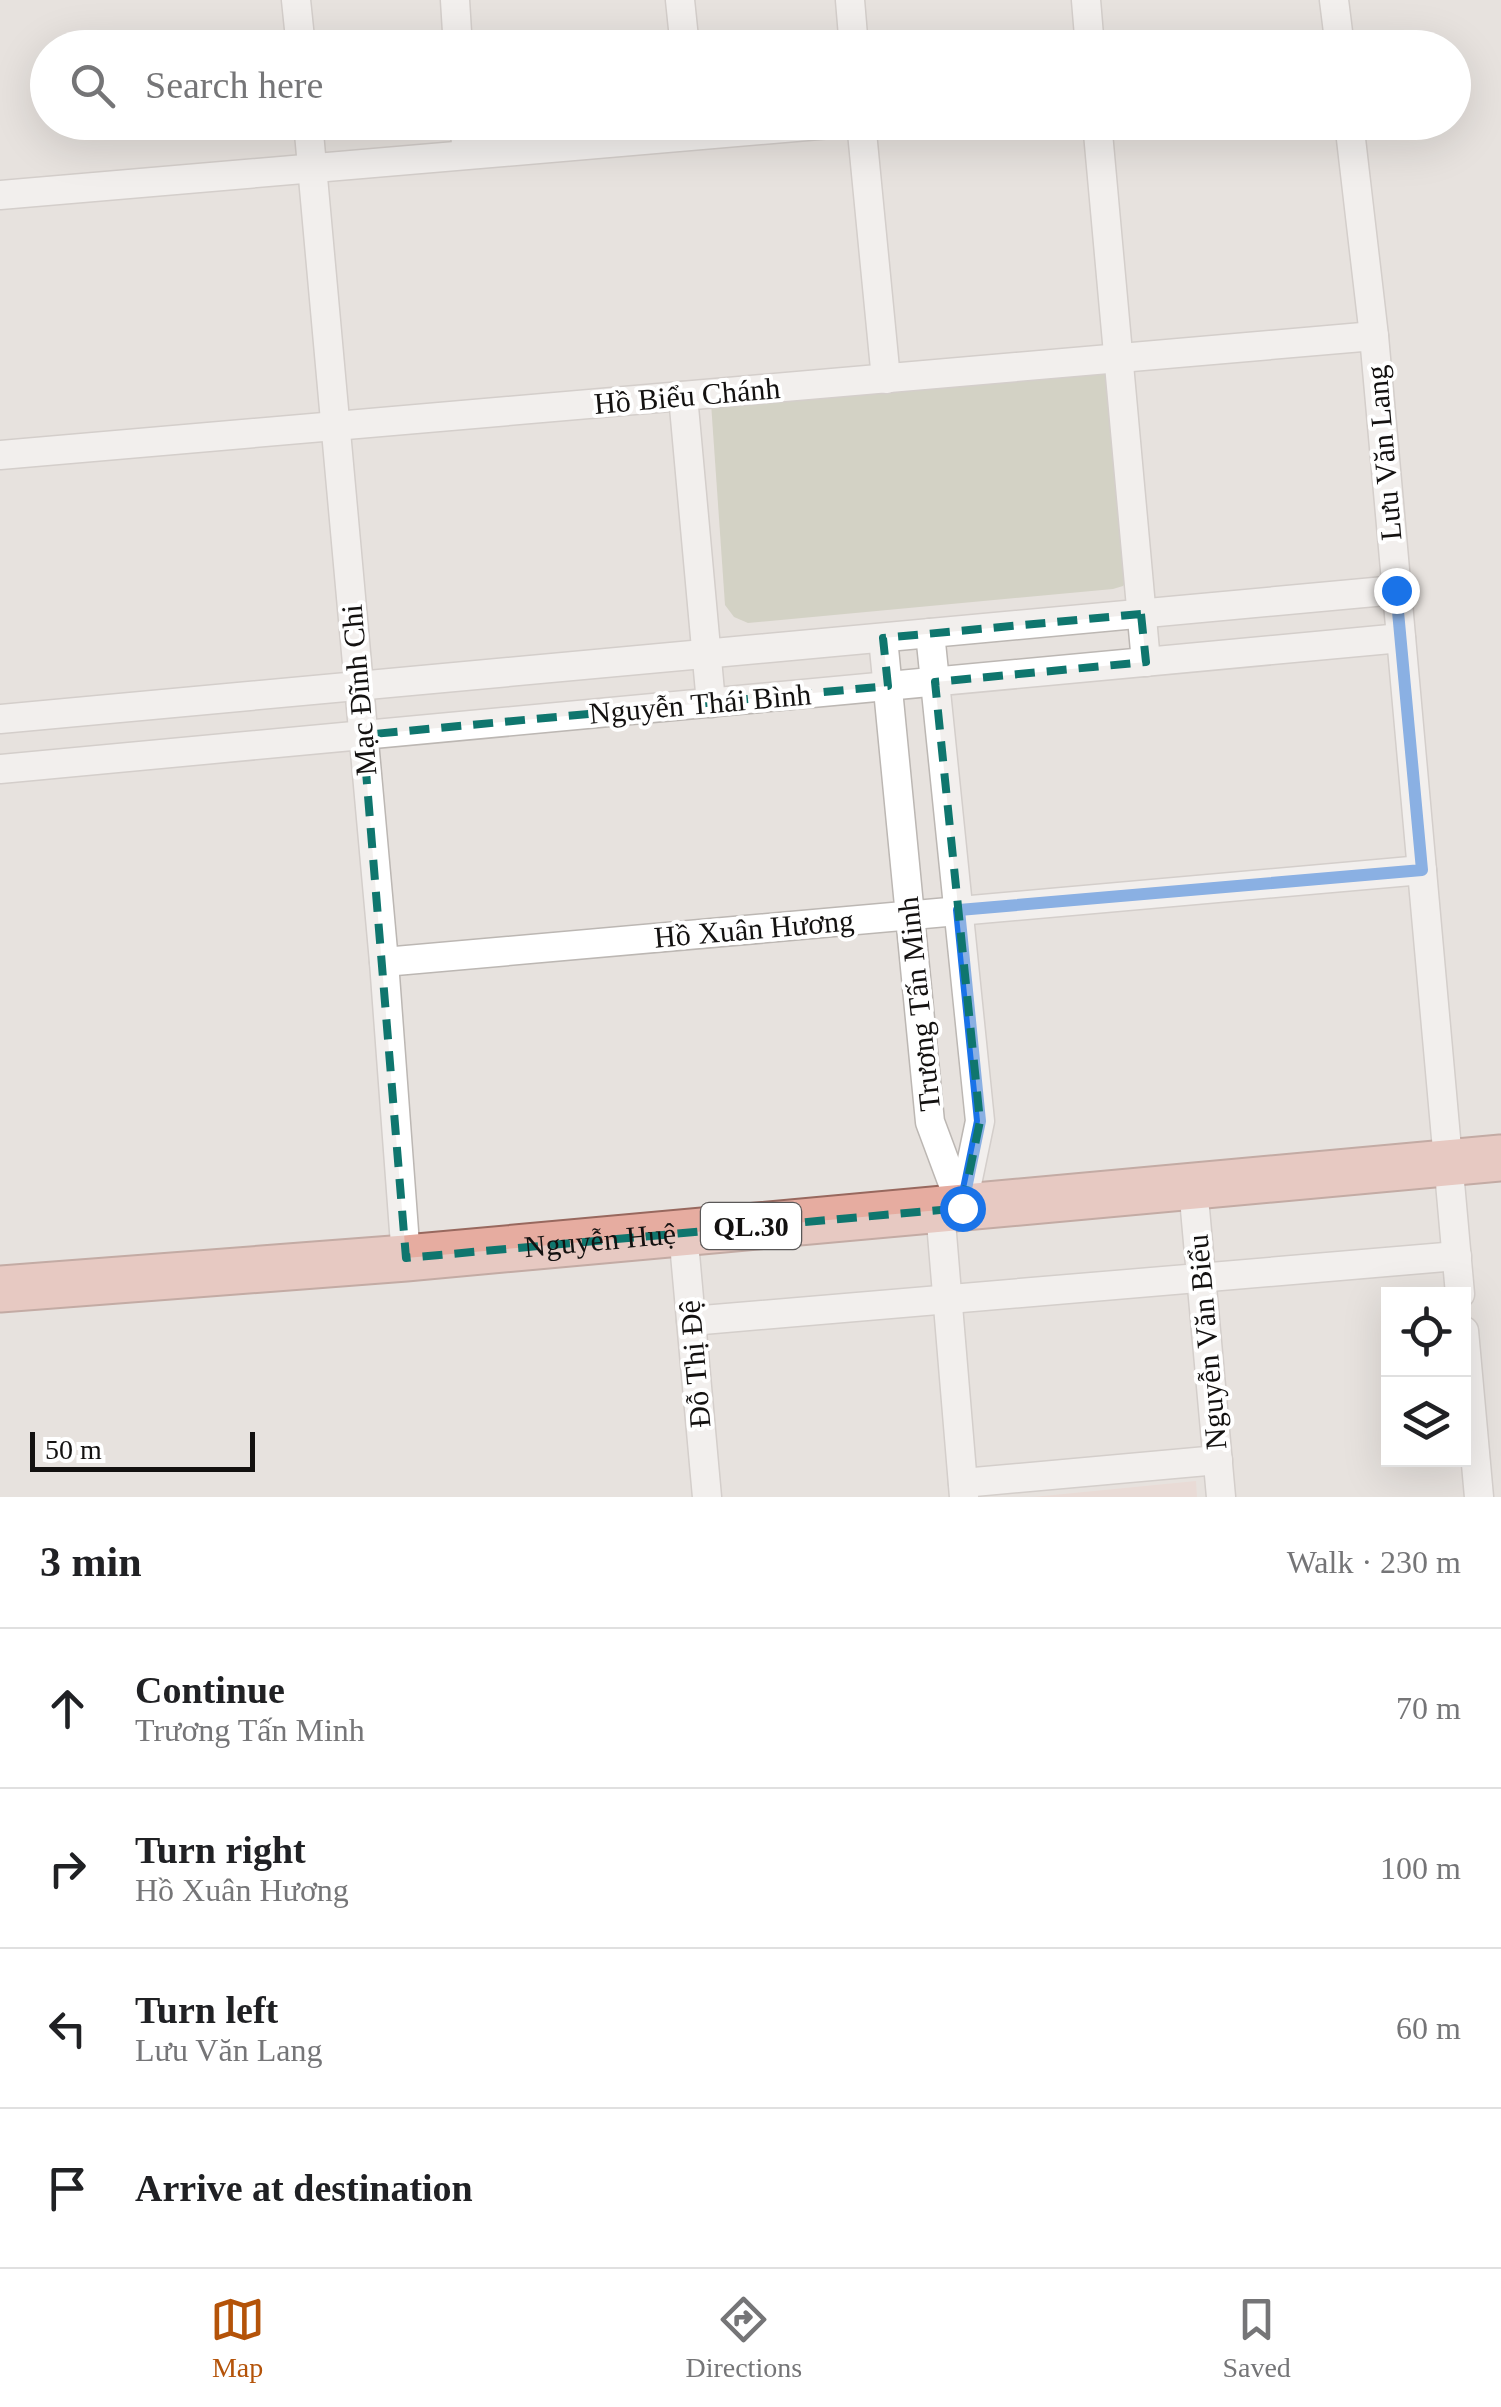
<!DOCTYPE html>
<html lang="en">
<head>
<meta charset="utf-8">
<style>
	:root { --surface:#fff; --page:#f2f2f2; --text:#202124; --muted:#757577; --line:#e0e0e0; --accent:#b45309 }
	body { margin:0; font-family:"Times New Roman",serif; background:var(--page); color:var(--text) }
	.controls { position:absolute; right:30px; bottom:30px; display:grid; overflow:hidden; border-radius:0px; box-shadow:0 10px 40px #0002 }
	.controls button { width:90px; height:90px; display:grid; place-items:center; padding:0; border:0; border-bottom:2px solid var(--line); background:var(--surface); color:var(--text); font:50px sans-serif }
	.scale { position:absolute; left:30px; bottom:25px; width:225px; box-sizing:border-box; padding-left:10px; border:5px solid #131110; border-top:0; font-size:28px; line-height:35px; white-space:nowrap; color:#131110; -webkit-text-stroke:8px #fff; paint-order:stroke }
	.stop { position:absolute; width:30px; height:30px; margin:-22px; border:8px solid #1a73e8; border-radius:50%; background:#fff }
	.stop.end { background:#1a73e8; border-color:#fff; box-shadow:0 2px 10px #0008 }
	.list { margin:0; padding:0; list-style:none }
	h2 { display:flex; justify-content:space-between; align-items:center; height:130px; margin:0; padding:0 40px; font-size:42px }
	h2 small { font-size:32px; font-weight:400; color:var(--muted) }
	.list li { display:grid; grid-template-columns:65px 1fr auto; gap:30px; align-items:center; box-sizing:border-box; height:160px; padding:0 40px; border-top:2px solid var(--line) }
	.list b { display:block; font-size:38px; white-space:nowrap }
	.list p { margin:0; font-size:32px; white-space:nowrap; color:var(--muted) }
	.list em { font-size:32px; font-style:normal; color:var(--muted) }
	.icon { flex:none; width:55px; height:55px; fill:none; stroke:currentColor; stroke-width:2; stroke-linecap:round; stroke-linejoin:round }
	.map { position:relative; flex:none; width:1501px; height:1497px; overflow:hidden }
	.search { position:absolute; background:var(--surface); box-shadow:0 10px 40px #0002; left:30px; right:30px; top:30px; height:110px; display:flex; align-items:center; gap:25px; box-sizing:border-box; padding:0 35px; border-radius:55px; color:var(--muted); font-size:38px }
	.sheet { height:770px; background:var(--surface) }
	nav { display:flex; justify-content:space-around; align-items:center; box-sizing:border-box; height:140px; border-top:2px solid var(--line); background:var(--surface); font-size:28px; color:var(--muted) }
	nav a { display:grid; justify-items:center; gap:5px }
	nav .on { color:var(--accent) }
	.map>svg:first-child { display:block }
	.commercial { fill:#ecd3cc }
	.green { fill:#bbbea7 }
	.lines { fill:none; stroke-linecap:round; stroke-linejoin:round }
	.minor-casing { stroke:#bcb7b3; stroke-width:31 }
	.trunk-casing { stroke:#98685e; stroke-width:49 }
	.minor { stroke:#fff; stroke-width:28 }
	.trunk { stroke:#e6aca0; stroke-width:45 }
	.route { stroke:#1a73e8; stroke-width:12 }
	.marked { fill:none; stroke:#0f766e; stroke-width:8; stroke-dasharray:20 12; stroke-linejoin:round }
	.labels { text-anchor:middle; stroke-width:8; stroke-linejoin:round; paint-order:stroke }
	.shield { fill:#fff; stroke:#5a5858; stroke-width:2.5 }
	.shield-label { font-size:28px; font-weight:bold; fill:#131110 }
	.street-label { font-size:30px; fill:#131110; stroke:#fff }
</style>
</head>
<body>
<div class="map">
<svg width="1501" height="1497" viewBox="0 0 1501 1497">
	<rect width="100%" height="100%" fill="#e7e2de"/>
	<path class="commercial" d="M1196,1481L1197,1497H1033Z"/>
	<path class="green" d="M1111,368L1129,578L1123,586L1113,589L748,623L734,617L725,605L711,403Z"/>
	<g class="lines">
		<defs>
			<g id="minor">
				<path d="M296,0L301,48"/>
				<path d="M455,0L458,48"/>
				<path d="M680,0L685,48"/>
				<path d="M850,0L854,48"/>
				<path d="M1086,0L1090,48"/>
				<path d="M1334,0L1340,48"/>
				<path d="M308,122L384,962L406,1258"/>
				<path d="M464,122L467,154"/>
				<path d="M861,122L886,379"/>
				<path d="M1097,122L1146,662"/>
				<path d="M1349,122L1374,336L1460,1294"/>
				<path d="M0,195L854,122"/>
				<path d="M683,396L711,703"/>
				<path d="M0,455L1374,336"/>
				<path d="M930,633L980,1121L962,1208"/>
				<path d="M883,638L930,1122L962,1208"/>
				<path d="M0,719L1396,590"/>
				<path d="M0,769L1401,638"/>
				<path d="M384,962L1422,870"/>
				<path d="M1193,1187L1221,1497"/>
				<path d="M940,1210L964,1497"/>
				<path d="M683,1232L707,1497"/>
				<path d="M691,1321L1457,1256"/>
				<path d="M1464,1331L1479,1497"/>
				<path d="M963,1483L1218,1460"/>
			</g>
			<g id="trunk">
				<path id="s1" d="M0,1289L406,1258L1501,1158"/>
			</g>
		</defs>
		<use href="#minor" class="minor-casing"/>
		<use href="#trunk" class="trunk-casing"/>
		<use href="#minor" class="minor"/>
		<use href="#trunk" class="trunk"/>
	</g>
	<g class="lines">
		<path class="route" d="M962,1208L980,1121L959,910L1422,870L1396,590"/>
	</g>
	<path d="M0 0H1501V1497H0ZM1141,614L1146,662L935,682L980,1121L962,1208L406,1258L363,735L888,686L883,638Z" fill="#e7e2de" fill-opacity=".55" fill-rule="evenodd"/>
	<path class="marked" d="M1141,614L1146,662L935,682L980,1121L962,1208L406,1258L363,735L888,686L883,638Z"/>
	<g class="labels">
		<rect class="shield" x="701" y="1203" width="100" height="46" rx="8"/>
		<g class="shield-label">
			<text x="751" y="1236">QL.30</text>
		</g>
		<g class="street-label">
			<text transform="translate(687 396) rotate(-5)" y="10">Hồ Biểu Chánh</text>
			<text transform="translate(1384 453) rotate(-95)" y="10">Lưu Văn Lang</text>
			<text transform="translate(359 690) rotate(-95)" y="10">Mạc Đĩnh Chi</text>
			<text transform="translate(700 704) rotate(-5)" y="10">Nguyễn Thái Bình</text>
			<text transform="translate(754 929) rotate(-5)" y="10">Hồ Xuân Hương</text>
			<text transform="translate(919 1004) rotate(-96)" y="10">Trương Tấn Minh</text>
			<text dy="10" stroke="none"><textPath href="#s1" startOffset="602">Nguyễn Huệ</textPath></text>
			<text transform="translate(1207 1342) rotate(-95)" y="10">Nguyễn Văn Biểu</text>
			<text transform="translate(695 1364) rotate(-95)" y="10">Đỗ Thị Đệ</text>
		</g>
	</g>
</svg>
<div class="controls">
<button><svg class="icon" aria-label="locate" viewBox="0 0 24 24"><circle cx="12" cy="12" r="6"/><path d="M12 2v4M12 18v4M2 12h4M18 12h4"/></svg></button>
<button><svg class="icon" aria-label="layers" viewBox="0 0 24 24"><path d="M12 4l9 5-9 5-9-5zM3 14l9 5 9-5"/></svg></button>
</div>
<div class="scale">50 m</div>
<div class="stop" style="left:962px;top:1208px"></div>
<div class="stop end" style="left:1396px;top:590px"></div>
<div class="search"><svg class="icon" aria-label="search" viewBox="0 0 24 24"><circle cx="10" cy="10" r="6"/><path d="M15 15l6 6"/></svg>Search here</div>
</div>
<section class="sheet">
<h2>3 min<small>Walk · 230 m</small></h2>
<ul class="list">
<li><svg class="icon" aria-label="ahead" viewBox="0 0 24 24"><path d="M12 20V5M6 11l6-6 6 6"/></svg><div><b>Continue</b><p>Trương Tấn Minh</p></div><em>70 m</em></li>
<li><svg class="icon" aria-label="right" viewBox="0 0 24 24"><path d="M7 20v-9h11M14 6l5 5-5 5"/></svg><div><b>Turn right</b><p>Hồ Xuân Hương</p></div><em>100 m</em></li>
<li><svg class="icon" aria-label="left" viewBox="0 0 24 24"><path d="M17 20v-9H6M10 6l-5 5 5 5"/></svg><div><b>Turn left</b><p>Lưu Văn Lang</p></div><em>60 m</em></li>
<li><svg class="icon" aria-label="arrive" viewBox="0 0 24 24"><path d="M6 21V4h12l-3 4 3 4H6"/></svg><div><b>Arrive at destination</b></div></li>
</ul>
</section>
<nav>
<a class="on"><svg class="icon" aria-label="map" viewBox="0 0 24 24"><path d="M3 6l6-2 6 2 6-2v14l-6 2-6-2-6 2zM9 4v14M15 6v14"/></svg>Map</a>
<a><svg class="icon" aria-label="directions" viewBox="0 0 24 24"><path d="M12 3l9 9-9 9-9-9zM9 14v-3h6M13 9l2 2-2 2"/></svg>Directions</a>
<a><svg class="icon" aria-label="saved" viewBox="0 0 24 24"><path d="M7 4h10v16l-5-4-5 4z"/></svg>Saved</a>
</nav>
</body>
</html>
